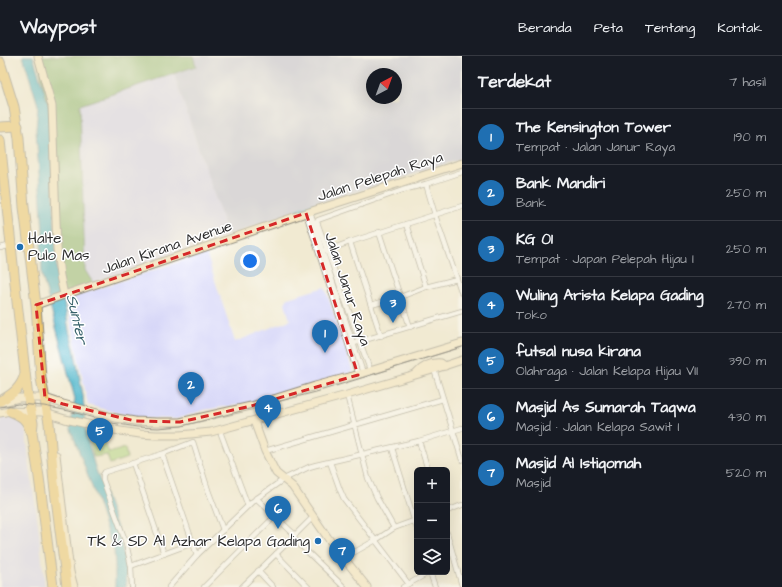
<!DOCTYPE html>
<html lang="id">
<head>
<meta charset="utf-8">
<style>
	:root { --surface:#171b24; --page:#242831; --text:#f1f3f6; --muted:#9ea1a6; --line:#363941; --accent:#1f6fb2 }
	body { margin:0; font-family:"Architects Daughter",sans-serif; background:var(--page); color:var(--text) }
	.controls { position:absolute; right:12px; bottom:12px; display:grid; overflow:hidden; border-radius:6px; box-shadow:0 4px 16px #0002 }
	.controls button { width:36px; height:36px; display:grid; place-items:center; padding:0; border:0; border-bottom:1px solid var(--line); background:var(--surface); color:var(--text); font:20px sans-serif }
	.compass { position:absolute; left:366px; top:12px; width:36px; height:36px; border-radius:50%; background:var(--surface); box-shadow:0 4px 16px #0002; rotate:41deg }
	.you { position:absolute; left:250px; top:205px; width:14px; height:14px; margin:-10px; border:3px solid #fff; border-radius:50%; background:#1a73e8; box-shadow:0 0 0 6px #1a73e833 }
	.badge { display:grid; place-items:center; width:26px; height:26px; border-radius:50%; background:var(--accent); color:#fff; font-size:13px; font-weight:700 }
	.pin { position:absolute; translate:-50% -33px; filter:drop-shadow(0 1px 2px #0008) }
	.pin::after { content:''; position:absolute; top:21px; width:14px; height:12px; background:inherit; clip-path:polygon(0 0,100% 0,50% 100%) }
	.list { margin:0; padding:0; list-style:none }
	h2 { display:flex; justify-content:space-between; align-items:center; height:52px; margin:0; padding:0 16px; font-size:17px }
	h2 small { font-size:13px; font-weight:400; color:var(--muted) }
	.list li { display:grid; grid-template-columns:26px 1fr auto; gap:12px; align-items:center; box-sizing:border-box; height:56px; padding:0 16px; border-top:1px solid var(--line) }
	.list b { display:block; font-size:15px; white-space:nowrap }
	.list p { margin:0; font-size:13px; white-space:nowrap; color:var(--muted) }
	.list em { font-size:13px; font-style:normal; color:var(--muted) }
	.icon { flex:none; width:22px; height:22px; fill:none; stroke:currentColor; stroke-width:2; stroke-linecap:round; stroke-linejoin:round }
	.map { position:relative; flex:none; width:462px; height:531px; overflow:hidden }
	header { display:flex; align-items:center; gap:24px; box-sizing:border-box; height:56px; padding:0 20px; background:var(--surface); border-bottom:1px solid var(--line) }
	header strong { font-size:19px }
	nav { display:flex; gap:22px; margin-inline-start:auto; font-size:14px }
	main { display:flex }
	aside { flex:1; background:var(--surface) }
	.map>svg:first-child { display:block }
	.built { fill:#d7d7f8 }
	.industrial { fill:#bfc2dd; fill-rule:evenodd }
	.green { fill:#add681; stroke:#6c8056 }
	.forest { fill:#8ab76f; stroke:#5a714d }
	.water { fill:#4ab3c8; stroke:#3a6f7a }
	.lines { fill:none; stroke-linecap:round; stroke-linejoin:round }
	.river { stroke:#4ab3c8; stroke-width:7 }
	.street-casing { stroke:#8e8a7e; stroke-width:6 }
	.secondary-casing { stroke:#8e8a7e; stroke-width:9 }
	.highway-casing { stroke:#8e8a7e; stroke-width:11 }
	.street { stroke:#fff; stroke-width:4.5 }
	.secondary { stroke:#f8e8c3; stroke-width:7 }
	.highway { stroke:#eec569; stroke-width:9 }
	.tram { stroke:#2b2b2b; stroke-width:1 }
	.marked { fill:none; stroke:#d62828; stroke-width:3; stroke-dasharray:8 5; stroke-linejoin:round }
	.poi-dot { fill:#1f6fb2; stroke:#fff; stroke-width:1.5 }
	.labels { text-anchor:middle; stroke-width:3; stroke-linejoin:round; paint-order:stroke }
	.street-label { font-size:15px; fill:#2b2b2b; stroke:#fff }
	.poi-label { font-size:15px; fill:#2b2b2b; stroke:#fff; text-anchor:start }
	.water-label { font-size:16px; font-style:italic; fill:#37616a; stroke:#fff }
</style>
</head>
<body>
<header>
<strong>Waypost</strong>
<nav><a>Beranda</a><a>Peta</a><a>Tentang</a><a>Kontak</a></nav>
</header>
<main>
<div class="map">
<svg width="462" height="531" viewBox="0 0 462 531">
	<rect width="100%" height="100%" fill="#fff"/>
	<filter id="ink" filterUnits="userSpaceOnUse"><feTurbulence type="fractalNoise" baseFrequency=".025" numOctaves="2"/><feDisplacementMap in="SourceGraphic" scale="8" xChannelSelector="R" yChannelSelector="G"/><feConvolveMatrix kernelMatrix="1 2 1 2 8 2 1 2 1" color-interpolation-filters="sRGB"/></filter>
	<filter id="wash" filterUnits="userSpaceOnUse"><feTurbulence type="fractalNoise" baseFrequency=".012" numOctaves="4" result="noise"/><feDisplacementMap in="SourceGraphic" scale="16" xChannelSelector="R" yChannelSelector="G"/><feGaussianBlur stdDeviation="0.9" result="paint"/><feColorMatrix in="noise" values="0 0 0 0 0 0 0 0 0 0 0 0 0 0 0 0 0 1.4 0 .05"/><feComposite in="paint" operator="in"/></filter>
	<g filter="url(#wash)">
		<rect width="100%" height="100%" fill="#f1ead2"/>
		<g class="built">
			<path d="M174,18L228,180L93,227L85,214L80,49Z"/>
			<path d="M206,197L235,286L290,264L285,247L288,242L325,231L353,316L256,347L237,349L204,354L177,363L138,362L88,349L66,243Z"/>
			<path d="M2,360H18L25,370L30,411L39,475L45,531H0V361Z"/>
		</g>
		<path class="industrial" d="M193,0H462V103L299,154L228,180L174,18L196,10ZM372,18H396V42H372Z"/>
		<path class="green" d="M101,377L109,397L125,392L127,402L110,408L107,399L94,401L89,382Z"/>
		<path class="forest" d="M38,0H193L196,10L80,49L85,214L93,227L64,237L62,231L53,84Z"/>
		<path class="water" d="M23,0H33L50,54L57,217L66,256L69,275L74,292L83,339L86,379L95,411L119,477L127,516L126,531H115V508L114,494L108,480L94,436L70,371L75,343L42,219L41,189L43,175L36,74L38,49Z"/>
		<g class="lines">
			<path class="river" d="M300,155L313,151"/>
		</g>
	</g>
	<g filter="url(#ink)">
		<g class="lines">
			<defs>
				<g id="street">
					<path d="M426,128L435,159L462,238"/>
					<path d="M310,156L322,194L363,317"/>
					<path d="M306,157L358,319"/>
					<path d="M406,168L426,231"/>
					<path d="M379,176L410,271"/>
					<path d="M350,186L381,280"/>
					<path d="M0,192L12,189"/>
					<path d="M325,195L350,186L462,150"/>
					<path d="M371,249L400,241L426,231L457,223"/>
					<path d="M351,288L462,255"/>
					<path d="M369,311L317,166L318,164L403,134L426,128L462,116"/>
					<path d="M434,313L462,404"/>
					<path d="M347,339L368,422L377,442L394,472"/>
					<path d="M221,374V378L248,450"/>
					<path d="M419,385L428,414"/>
					<path d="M392,392L417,473"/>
					<path d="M265,395L443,343"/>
					<path d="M162,398L197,499"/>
					<path d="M330,406L340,434L344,443L408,527"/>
					<path d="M133,407L164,498"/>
					<path d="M256,442L295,479"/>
					<path d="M447,455L462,449"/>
					<path d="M447,477L462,530"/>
					<path d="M292,481L344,531"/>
					<path d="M276,498L308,531"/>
					<path d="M344,502L376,484L394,472L416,464"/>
					<path d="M131,510L193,487"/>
					<path d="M258,515L273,531"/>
					<path d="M430,516L435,531"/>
					<path d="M132,531L131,510L126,487L103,424V419L105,416L162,398L193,386L208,434L223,474"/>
					<path d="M169,531L197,499L253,445L284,423L309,411L316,409L419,385L462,372"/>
					<path d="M204,531L275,460"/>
					<path d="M242,531L276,498L313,461"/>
					<path d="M403,531L430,516"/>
				</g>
				<g id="secondary">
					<path d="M38,0L52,50L57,192L60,220L64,239"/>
					<path d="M36,249L64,239L306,157L462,107"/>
					<path d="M416,318C422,311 431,306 441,307L445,310"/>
					<path d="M2,346L19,342H45L63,348L116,362L135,365L157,366H180L251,350L315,330L363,317L462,287"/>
					<path d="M0,357L10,355L42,356L65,363L114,374L140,378L156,379H180L211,376L347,339L429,315L462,304"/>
					<path d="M254,365L265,395L276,417L292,430L328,482L367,531"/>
					<path d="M56,399L70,516L74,531"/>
				</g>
				<g id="highway">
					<path d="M0,6L14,51L19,82L24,151L36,249L41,322L49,367L54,426L66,522L67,531"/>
					<path d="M0,71L18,70"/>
					<path d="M0,84L16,237L28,342L33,367L32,377L39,421L53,531"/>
					<path d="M0,345C13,338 21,332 25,318"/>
					<path d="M10,355C21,360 26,362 30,374"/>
				</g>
			</defs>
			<use href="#street" class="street-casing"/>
			<use href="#secondary" class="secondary-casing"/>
			<use href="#highway" class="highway-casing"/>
			<use href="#street" class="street"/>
			<use href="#secondary" class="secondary"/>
			<use href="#highway" class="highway"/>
			<path class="tram" d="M0,351L18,348L44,350L69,355L112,367L137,371L158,372L182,370L316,336L462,291"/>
		</g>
	</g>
	<path d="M0 0H462V531H0ZM306,157L358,319L251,350L180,366L135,365L63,348L45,342L36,249Z" fill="#f1ead2" fill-opacity=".55" fill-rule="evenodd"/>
	<path class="marked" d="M306,157L358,319L251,350L180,366L135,365L63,348L45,342L36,249Z"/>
	<g class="poi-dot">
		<circle cx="20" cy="191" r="4"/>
		<circle cx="318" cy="485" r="4"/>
	</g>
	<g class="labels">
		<g class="street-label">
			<text transform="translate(380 120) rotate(-18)" y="5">Jalan Pelepah Raya</text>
			<text transform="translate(167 191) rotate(-19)" y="5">Jalan Kirana Avenue</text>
			<text transform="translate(348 233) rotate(72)" y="5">Jalan Janur Raya</text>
		</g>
		<g class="poi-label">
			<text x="28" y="187">Halte<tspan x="28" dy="17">Pulo Mas</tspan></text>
			<text x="310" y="490" text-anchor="end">TK &amp; SD Al Azhar Kelapa Gading</text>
		</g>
		<g class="water-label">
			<text transform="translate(78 263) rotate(77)" y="6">Sunter</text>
		</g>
	</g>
</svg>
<div class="controls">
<button>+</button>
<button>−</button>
<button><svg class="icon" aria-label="layers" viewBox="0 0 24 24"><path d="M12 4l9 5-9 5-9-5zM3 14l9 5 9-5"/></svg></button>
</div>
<svg class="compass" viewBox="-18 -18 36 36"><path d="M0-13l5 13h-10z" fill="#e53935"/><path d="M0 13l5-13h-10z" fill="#9ea1a6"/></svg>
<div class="you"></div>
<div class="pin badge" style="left:325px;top:297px">1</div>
<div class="pin badge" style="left:191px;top:349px">2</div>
<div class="pin badge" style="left:393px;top:267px">3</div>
<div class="pin badge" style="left:268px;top:372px">4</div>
<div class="pin badge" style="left:100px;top:395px">5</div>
<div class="pin badge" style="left:278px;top:473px">6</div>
<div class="pin badge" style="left:342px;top:515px">7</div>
</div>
<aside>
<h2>Terdekat<small>7 hasil</small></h2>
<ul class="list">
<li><span class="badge">1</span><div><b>The Kensington Tower</b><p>Tempat · Jalan Janur Raya</p></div><em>190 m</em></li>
<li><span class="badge">2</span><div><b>Bank Mandiri</b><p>Bank</p></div><em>250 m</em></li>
<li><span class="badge">3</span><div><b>KG 01</b><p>Tempat · Japan Pelepah Hijau I</p></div><em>250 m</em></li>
<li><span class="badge">4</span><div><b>Wuling Arista Kelapa Gading</b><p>Toko</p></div><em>270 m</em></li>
<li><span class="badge">5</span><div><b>futsal nusa kirana</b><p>Olahraga · Jalan Kelapa Hijau VII</p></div><em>390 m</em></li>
<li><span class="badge">6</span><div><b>Masjid As Sumarah Taqwa</b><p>Masjid · Jalan Kelapa Sawit I</p></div><em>430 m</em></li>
<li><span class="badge">7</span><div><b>Masjid Al Istiqomah</b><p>Masjid</p></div><em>520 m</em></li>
</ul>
</aside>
</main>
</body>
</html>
